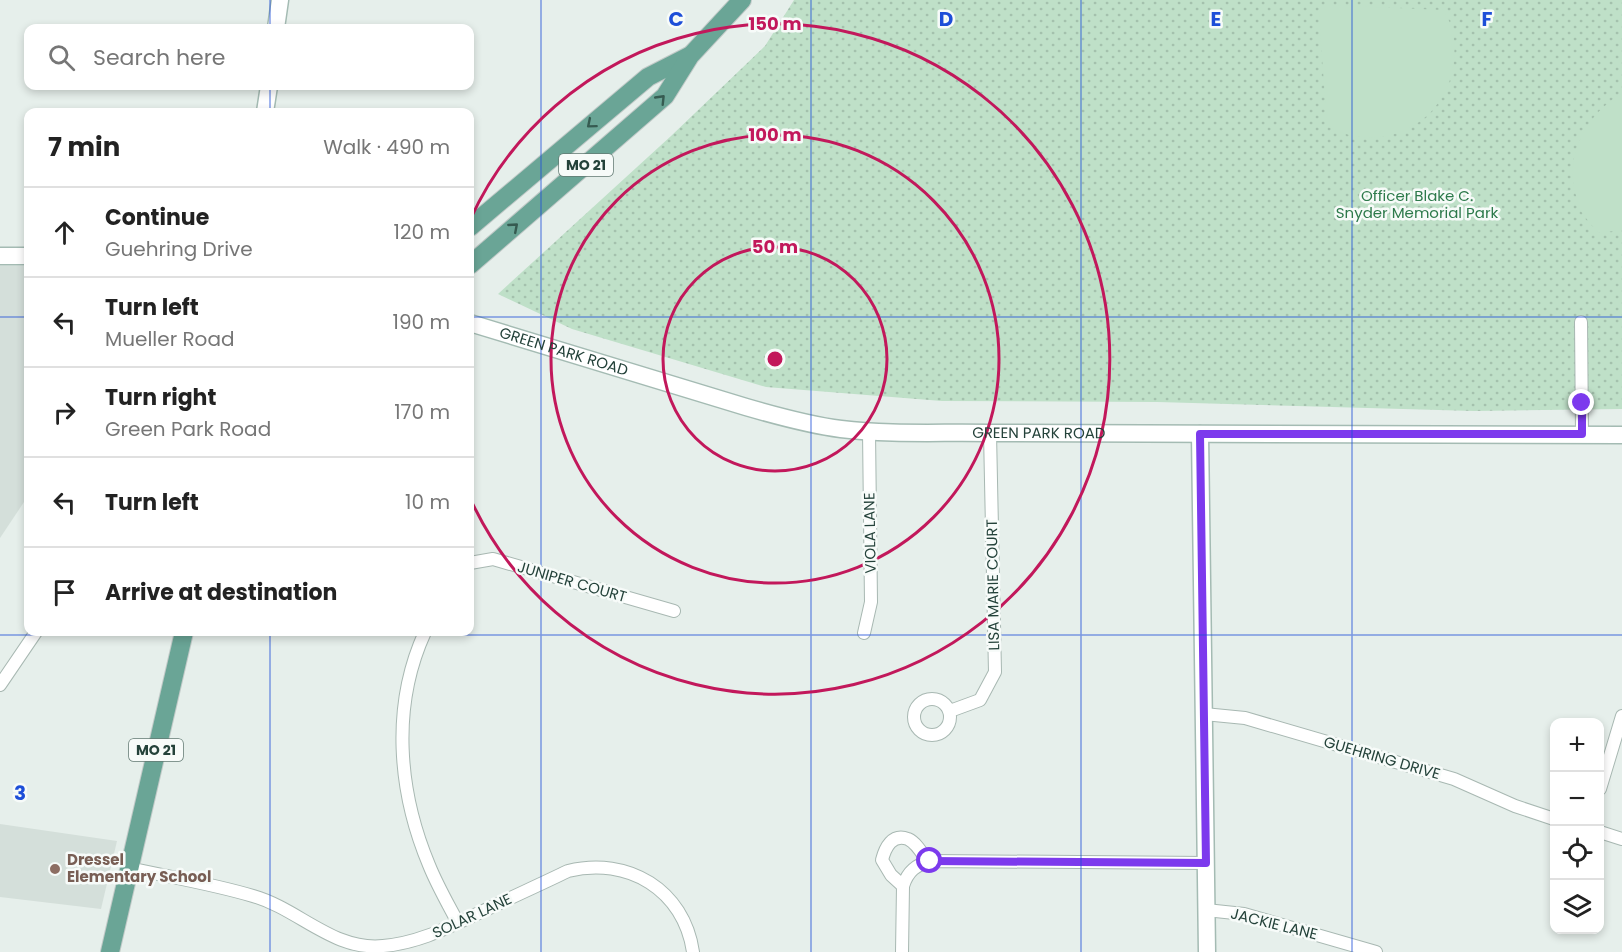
<!DOCTYPE html>
<html lang="en">
<head>
<meta charset="utf-8">
<style>
	:root { --surface:#fff; --page:#f2f2f2; --text:#222; --muted:#767676; --line:#e0e0e0 }
	body { margin:0; font-family:Poppins,sans-serif; background:var(--page); color:var(--text) }
	.controls { position:absolute; right:18px; bottom:18px; display:grid; overflow:hidden; border-radius:12px; box-shadow:0 3px 9px #0003 }
	.controls button { width:54px; height:54px; display:grid; place-items:center; padding:0; border:0; border-bottom:2px solid var(--line); background:var(--surface); color:var(--text); font:30px sans-serif }
	.stop { position:absolute; width:18px; height:18px; margin:-14px; border:4px solid #7c3aed; border-radius:50%; background:#fff }
	.stop.end { background:#7c3aed; border-color:#fff; box-shadow:0 2px 6px #0008 }
	.list { margin:0; padding:0; list-style:none }
	h2 { display:flex; justify-content:space-between; align-items:center; height:78px; margin:0; padding:0 24px; font-size:26px }
	h2 small { font-size:20px; font-weight:400; color:var(--muted) }
	.list li { display:grid; grid-template-columns:39px 1fr auto; gap:18px; align-items:center; box-sizing:border-box; height:90px; padding:0 24px; border-top:2px solid var(--line) }
	.list b { display:block; font-size:22px; white-space:nowrap }
	.list p { margin:0; font-size:20px; white-space:nowrap; color:var(--muted) }
	.list em { font-size:20px; font-style:normal; color:var(--muted) }
	.icon { flex:none; width:33px; height:33px; fill:none; stroke:currentColor; stroke-width:2; stroke-linecap:round; stroke-linejoin:round }
	.map { position:relative; flex:none; width:1622px; height:952px; overflow:hidden }
	.search { position:absolute; background:var(--surface); box-shadow:0 3px 9px #0003; left:24px; top:24px; width:450px; height:66px; display:flex; align-items:center; gap:15px; box-sizing:border-box; padding:0 21px; border-radius:12px; color:var(--muted); font-size:22px }
	.panel { position:absolute; background:var(--surface); box-shadow:0 3px 9px #0003; left:24px; top:108px; width:450px; height:528px; border-radius:12px }
	.map>svg:first-child { display:block }
	.built { fill:#d4dfda }
	.park { fill:url(#park-dots) }
	.pitch { fill:#bfe0c8 }
	.lines { fill:none; stroke-linecap:round; stroke-linejoin:round }
	.street-casing { stroke:#a8b8b2; stroke-width:14 }
	.secondary-casing { stroke:#a4bbb3; stroke-width:19 }
	.primary-casing { stroke:#c2cac8; stroke-width:20 }
	.street { stroke:#fff; stroke-width:12 }
	.secondary { stroke:#fff; stroke-width:16 }
	.primary { stroke:#6aa596; stroke-width:18 }
	.oneway { stroke:#365b51 }
	.route { stroke:#7c3aed; stroke-width:8 }
	.grid { fill:none; stroke:#1d4ed8; stroke-width:1.5; stroke-opacity:0.55 }
	.ring { fill:none; stroke:#c2185b; stroke-width:3 }
	.education-dot { fill:#8d6e63; stroke:#f7fbf9; stroke-width:2 }
	.labels { text-anchor:middle; stroke-width:5; stroke-linejoin:round; paint-order:stroke }
	.shield { fill:#f7fbf9; stroke:#637a73; stroke-width:1.5 }
	.shield-label { font-size:14px; font-weight:bold; fill:#24423a }
	.park-label { font-size:15px; fill:#2d7a4b; stroke:#f7fbf9 }
	.street-label { font-size:15px; fill:#24423a; stroke:#f7fbf9 }
	.education-label { font-size:15px; font-weight:bold; fill:#785e54; stroke:#f7fbf9; text-anchor:start }
	.grid-label { font-size:20px; text-anchor:middle; font-weight:bold; fill:#1d4ed8; stroke:#f7fbf9; stroke-width:5; stroke-linejoin:round; paint-order:stroke }
	.centre { fill:#c2185b; stroke:#f7fbf9; stroke-width:3 }
	.ring-label { font-size:18px; text-anchor:middle; font-weight:bold; fill:#c2185b; stroke:#f7fbf9; stroke-width:5; stroke-linejoin:round; paint-order:stroke }
</style>
</head>
<body>
<div class="map">
<svg width="1622" height="952" viewBox="0 0 1622 952">
	<defs>
		<pattern id="park-dots" width="8" height="8" patternUnits="userSpaceOnUse" patternTransform="scale(1.5)"><rect width="8" height="8" fill="#bfe0c8"/><path d="M2 2h.1M6 6h.1" fill="none" stroke="#a4c1ad" stroke-width="1.8" stroke-linecap="round"/></pattern>
	</defs>
	<rect width="100%" height="100%" fill="#e6efeb"/>
	<g class="built">
		<path d="M0,266H28V496L0,538Z"/>
		<path d="M0,824L117,841L101,909L0,897Z"/>
	</g>
	<path class="park" d="M794,0H1622V409L1474,411L1157,402L942,401L766,387L572,329L498,294L671,136L765,46Z"/>
	<g class="pitch">
		<path d="M1329,5L1443,10C1446,15 1450,21 1451,27C1456,41 1455,58 1452,73C1438,129 1377,154 1327,126L1319,15Z"/>
		<path d="M1622,93V230L1598,233C1592,225 1585,218 1580,210C1578,205 1577,198 1575,192C1565,151 1588,114 1622,93Z"/>
	</g>
	<g class="lines">
		<defs>
			<g id="street">
				<path d="M1581,322L1582,434"/>
				<path d="M470,563L493,559L674,611"/>
				<path d="M425,632C391,706 398,791 429,865C437,885 448,904 458,923"/>
				<path d="M864,633L871,602L869,431"/>
				<path d="M0,685L36,632"/>
				<circle cx="932" cy="717" r="18"/>
				<path d="M950,711L980,700L995,672L990,433"/>
				<path d="M1204,714L1245,718L1454,779L1515,806L1554,819"/>
				<path d="M1600,789L1622,716"/>
				<path d="M1600,832L1622,839"/>
				<path d="M129,868C170,877 213,884 253,896C299,909 333,951 383,946C419,943 449,927 481,912C510,898 539,885 568,871C628,856 684,890 693,952"/>
				<path d="M903,886L891,875L882,860C885,848 892,833 908,839C917,843 923,855 928,862"/>
				<path d="M1206,910L1244,914L1376,952"/>
				<path d="M902,952L903,886C908,871 916,865 930,861L1206,863"/>
			</g>
			<g id="secondary">
				<path d="M276,28L280,0"/>
				<path d="M265,112L269,86"/>
				<path d="M0,256H28"/>
				<path id="s1" d="M470,323L746,407C777,416 809,425 841,429C890,435 941,432 990,433L1622,435"/>
				<path d="M1200,434L1207,952"/>
			</g>
			<g id="primary">
				<path d="M470,227L648,77L689,56"/>
				<path d="M470,265L665,96L690,56L742,0"/>
				<path d="M110,952L184,632"/>
			</g>
		</defs>
		<use href="#street" class="street-casing"/>
		<use href="#secondary" class="secondary-casing"/>
		<use href="#primary" class="primary-casing"/>
		<use href="#street" class="street"/>
		<use href="#secondary" class="secondary"/>
		<use href="#primary" class="primary"/>
	</g>
	<defs><path id="oneway-chevron" d="M-2-3.5L2.5 0L-2 3.5" fill="none" stroke-width="1.6" stroke-linecap="round" stroke-linejoin="round" transform="scale(1.5)"/></defs>
	<g class="oneway">
		<use href="#oneway-chevron" transform="translate(661 99) rotate(-46)"/>
		<use href="#oneway-chevron" transform="translate(591 124) rotate(140)"/>
		<use href="#oneway-chevron" transform="translate(514 227) rotate(-41)"/>
	</g>
	<g class="lines">
		<path class="route" d="M930,861L1206,863L1200,434H1582V403"/>
	</g>
	<path class="grid" d="M270,0V28M541,0V952M811,0V952M1081,0V952M1352,0V952M270,86V112M0,317H28M470,317H1622M270,632V952M0,635H1622"/>
	<g class="ring">
		<circle cx="775" cy="359" r="112"/>
		<circle cx="775" cy="359" r="224"/>
		<path d="M470 220A335 335 0 1 1 470 498"/>
	</g>
	<circle class="education-dot" cx="55" cy="869" r="6"/>
	<g class="labels">
		<g class="shield">
			<rect x="559" y="154" width="54" height="22" rx="4.5"/>
			<rect x="129" y="739" width="54" height="22" rx="4.5"/>
		</g>
		<g class="shield-label">
			<text x="586" y="170">MO 21</text>
			<text x="156" y="755">MO 21</text>
		</g>
		<g class="park-label">
			<text x="1417" y="201">Officer Blake C.<tspan x="1417" dy="17">Snyder Memorial Park</tspan></text>
		</g>
		<g class="street-label">
			<text dy="5" stroke="none"><textPath href="#s1" startOffset="98">GREEN PARK ROAD</textPath></text>
			<text dy="5" stroke="none"><textPath href="#s1" startOffset="584">GREEN PARK ROAD</textPath></text>
			<text transform="translate(870 533) rotate(-91)" y="5">VIOLA LANE</text>
			<text transform="translate(572 582) rotate(16)" y="5">JUNIPER COURT</text>
			<text transform="translate(993 585) rotate(-91)" y="5">LISA MARIE COURT</text>
			<text transform="translate(1382 758) rotate(16)" y="5">GUEHRING DRIVE</text>
			<text transform="translate(472 916) rotate(-25)" y="5">SOLAR LANE</text>
			<text transform="translate(1274 924) rotate(14)" y="5">JACKIE LANE</text>
		</g>
		<g class="education-label">
			<text x="67" y="865">Dressel<tspan x="67" dy="17">Elementary School</tspan></text>
		</g>
	</g>
	<g class="grid-label">
		<text x="676" y="26">C</text>
		<text x="946" y="26">D</text>
		<text x="1216" y="26">E</text>
		<text x="1487" y="26">F</text>
		<text x="20" y="800">3</text>
	</g>
	<circle cx="775" cy="359" r="9" class="centre"/>
	<g class="ring-label">
		<text x="775" y="30">150 m</text>
		<text x="775" y="141">100 m</text>
		<text x="775" y="253">50 m</text>
	</g>
</svg>
<div class="controls">
<button>+</button>
<button>−</button>
<button><svg class="icon" aria-label="locate" viewBox="0 0 24 24"><circle cx="12" cy="12" r="6"/><path d="M12 2v4M12 18v4M2 12h4M18 12h4"/></svg></button>
<button><svg class="icon" aria-label="layers" viewBox="0 0 24 24"><path d="M12 4l9 5-9 5-9-5zM3 14l9 5 9-5"/></svg></button>
</div>
<div class="stop" style="left:930px;top:861px"></div>
<div class="stop end" style="left:1582px;top:403px"></div>
<div class="search"><svg class="icon" aria-label="search" viewBox="0 0 24 24"><circle cx="10" cy="10" r="6"/><path d="M15 15l6 6"/></svg>Search here</div>
<section class="panel">
<h2>7 min<small>Walk · 490 m</small></h2>
<ul class="list">
<li><svg class="icon" aria-label="ahead" viewBox="0 0 24 24"><path d="M12 20V5M6 11l6-6 6 6"/></svg><div><b>Continue</b><p>Guehring Drive</p></div><em>120 m</em></li>
<li><svg class="icon" aria-label="left" viewBox="0 0 24 24"><path d="M17 20v-9H6M10 6l-5 5 5 5"/></svg><div><b>Turn left</b><p>Mueller Road</p></div><em>190 m</em></li>
<li><svg class="icon" aria-label="right" viewBox="0 0 24 24"><path d="M7 20v-9h11M14 6l5 5-5 5"/></svg><div><b>Turn right</b><p>Green Park Road</p></div><em>170 m</em></li>
<li><svg class="icon" aria-label="left" viewBox="0 0 24 24"><path d="M17 20v-9H6M10 6l-5 5 5 5"/></svg><div><b>Turn left</b></div><em>10 m</em></li>
<li><svg class="icon" aria-label="arrive" viewBox="0 0 24 24"><path d="M6 21V4h12l-3 4 3 4H6"/></svg><div><b>Arrive at destination</b></div></li>
</ul>
</section>
</div>
</body>
</html>
